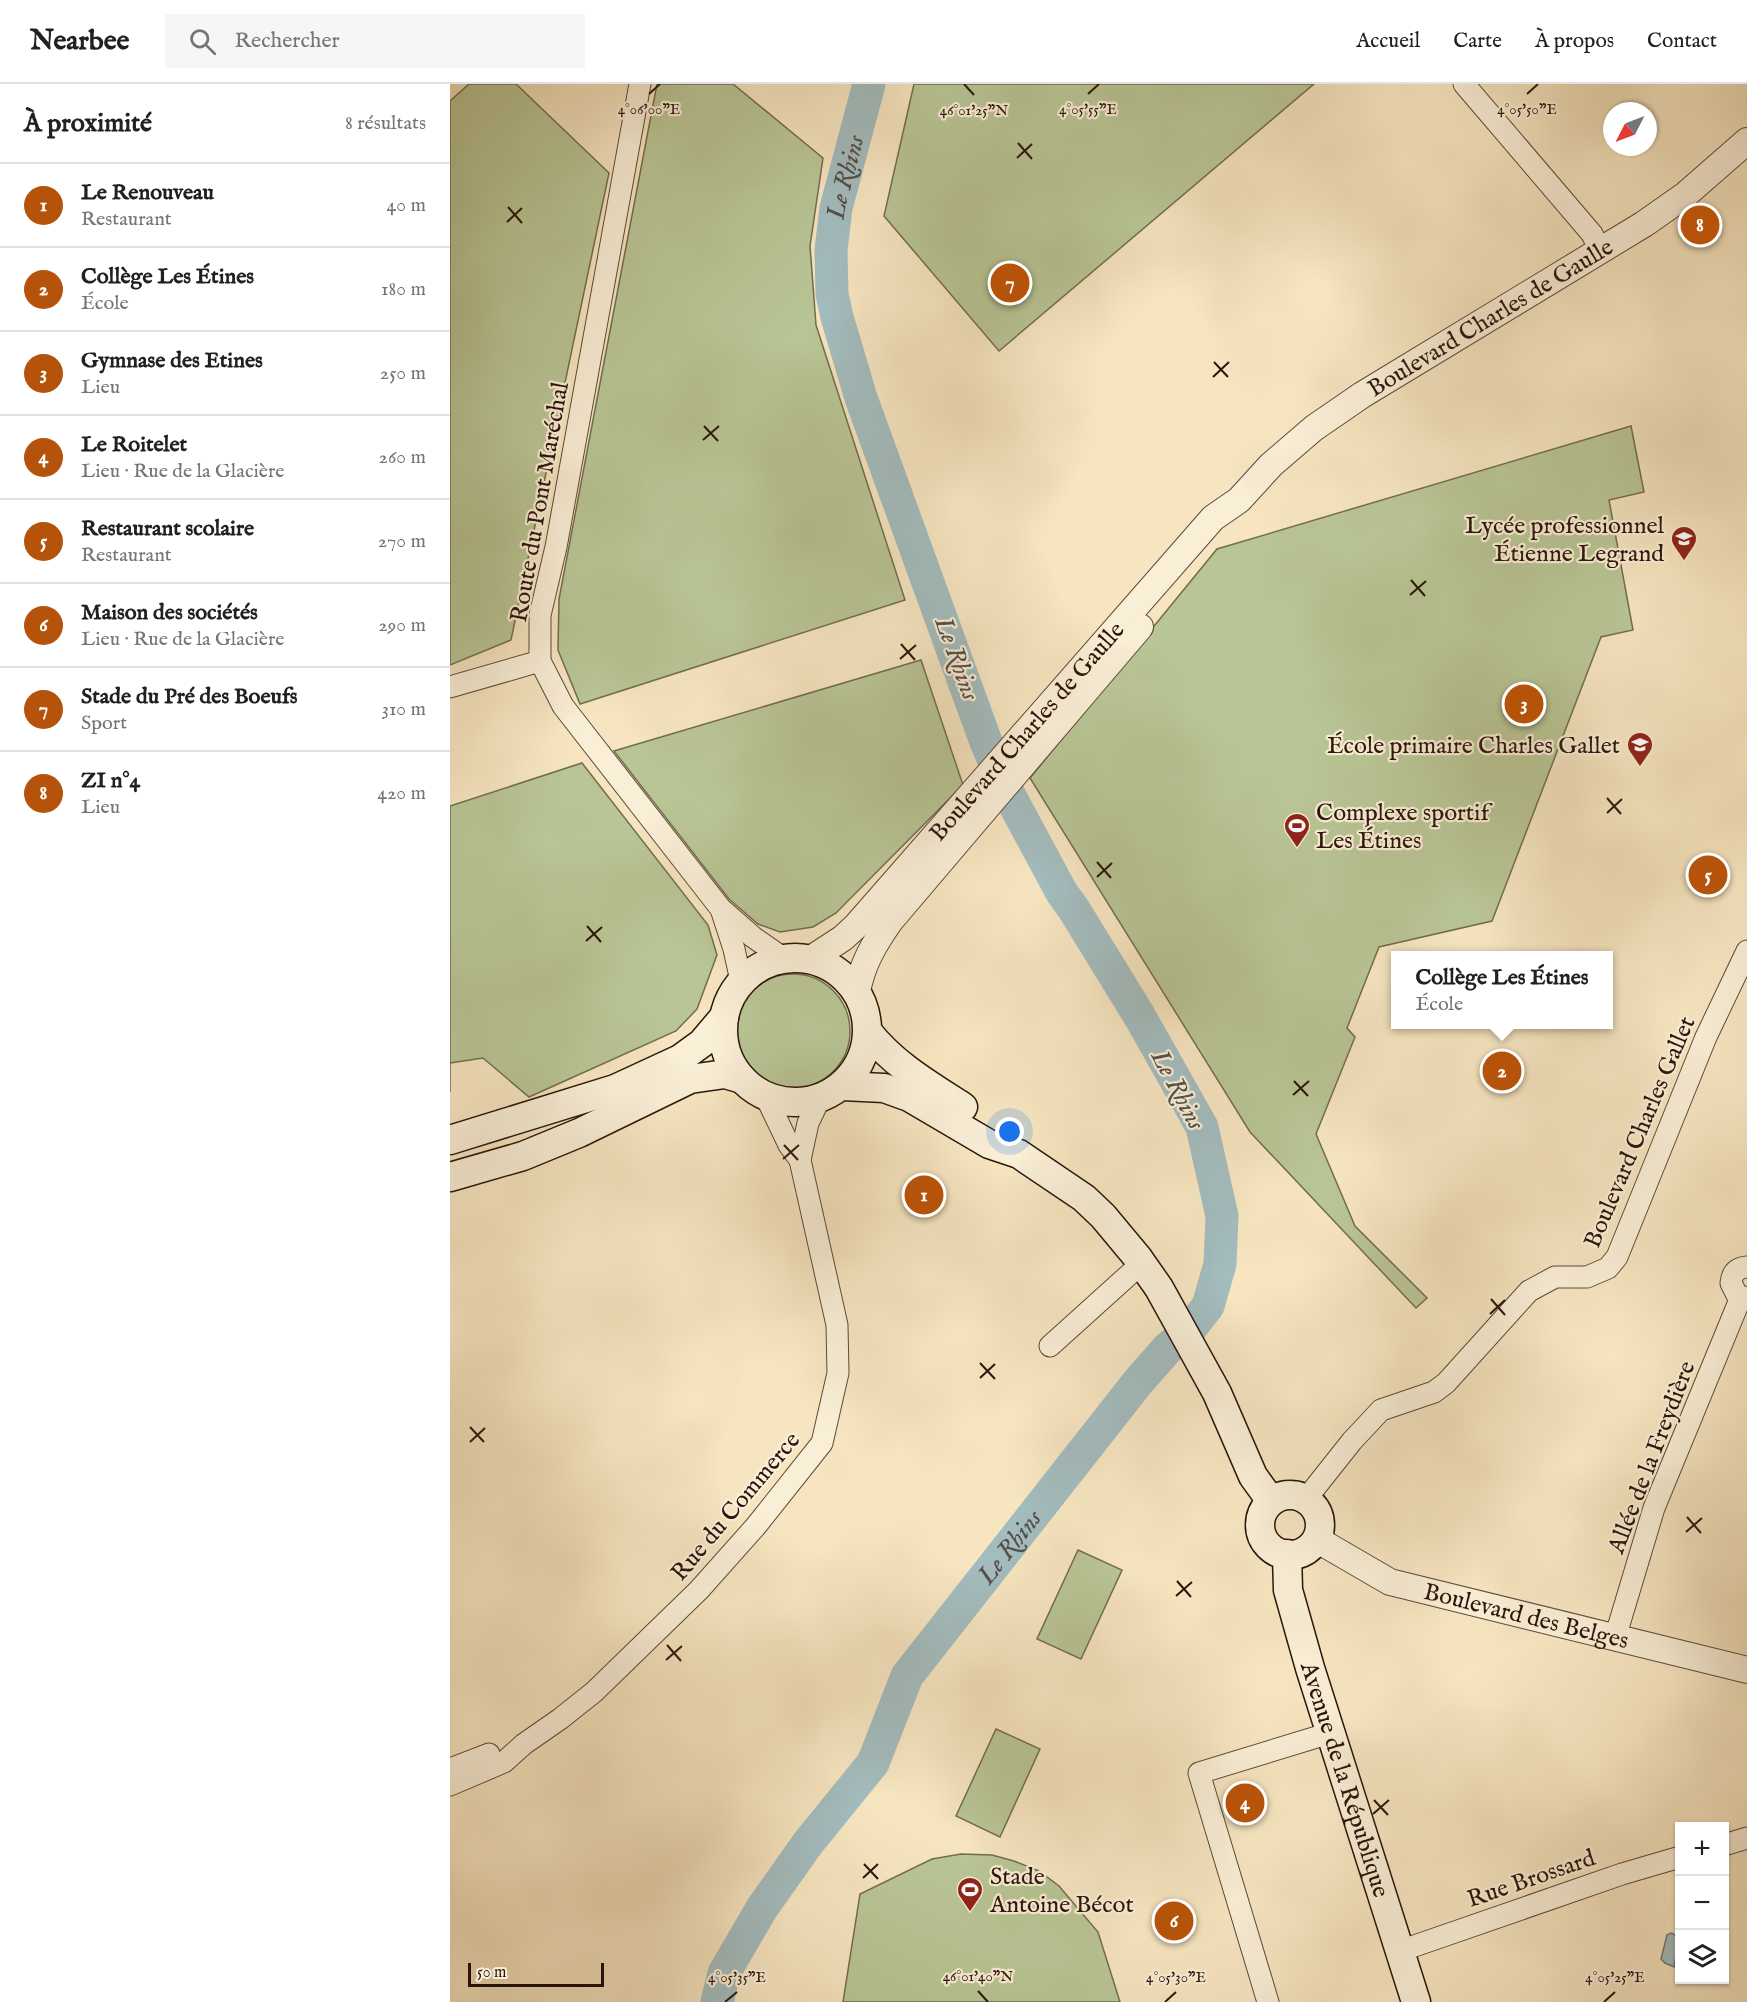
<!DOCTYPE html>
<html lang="fr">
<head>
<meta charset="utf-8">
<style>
	:root { --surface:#fff; --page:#f6f6f6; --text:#202124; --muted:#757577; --line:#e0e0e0; --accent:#b45309 }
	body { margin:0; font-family:"IM FELL English",serif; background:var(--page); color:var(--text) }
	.controls { position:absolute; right:18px; bottom:18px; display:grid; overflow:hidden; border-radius:0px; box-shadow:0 2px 4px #0004 }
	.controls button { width:54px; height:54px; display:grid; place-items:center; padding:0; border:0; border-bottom:2px solid var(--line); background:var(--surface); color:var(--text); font:30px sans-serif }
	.compass { position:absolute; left:1153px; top:18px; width:54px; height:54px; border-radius:50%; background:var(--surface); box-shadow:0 2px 4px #0004; rotate:228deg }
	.scale { position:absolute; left:18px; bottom:15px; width:136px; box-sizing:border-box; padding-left:6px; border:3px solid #2b150a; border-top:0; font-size:16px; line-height:21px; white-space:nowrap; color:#2b150a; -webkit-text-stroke:4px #f9eed6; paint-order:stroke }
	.you { position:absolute; left:560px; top:1048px; width:21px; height:21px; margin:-15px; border:4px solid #fff; border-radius:50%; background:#1a73e8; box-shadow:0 0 0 9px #1a73e833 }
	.badge { display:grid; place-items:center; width:39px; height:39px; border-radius:50%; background:var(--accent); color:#fff; font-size:20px; font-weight:700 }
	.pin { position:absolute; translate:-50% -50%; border:3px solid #fff; box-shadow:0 2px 6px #0006 }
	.popup { position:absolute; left:941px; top:867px; width:222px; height:78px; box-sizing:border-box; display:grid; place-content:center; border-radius:0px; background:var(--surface); filter:drop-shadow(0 2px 4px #0005); font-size:20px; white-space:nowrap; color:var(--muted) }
	.popup b { font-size:22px; color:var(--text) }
	.popup::after { content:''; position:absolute; left:50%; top:100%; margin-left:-12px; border:12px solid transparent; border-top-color:var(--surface) }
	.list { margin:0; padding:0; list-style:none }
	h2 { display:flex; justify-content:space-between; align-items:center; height:78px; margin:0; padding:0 24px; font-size:26px }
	h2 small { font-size:20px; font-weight:400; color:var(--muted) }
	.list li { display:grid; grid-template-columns:39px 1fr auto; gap:18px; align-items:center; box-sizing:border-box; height:84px; padding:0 24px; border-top:2px solid var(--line) }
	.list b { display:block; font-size:22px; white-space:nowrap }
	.list p { margin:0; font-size:20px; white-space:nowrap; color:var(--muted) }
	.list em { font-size:20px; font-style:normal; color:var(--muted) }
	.icon { flex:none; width:33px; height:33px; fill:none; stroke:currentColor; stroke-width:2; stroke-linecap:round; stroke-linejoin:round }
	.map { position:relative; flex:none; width:1297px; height:1918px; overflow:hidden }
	header { display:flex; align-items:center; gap:36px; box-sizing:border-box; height:84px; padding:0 30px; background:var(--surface); border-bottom:2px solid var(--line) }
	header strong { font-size:28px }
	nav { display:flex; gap:33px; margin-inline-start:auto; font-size:21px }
	.search { width:420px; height:54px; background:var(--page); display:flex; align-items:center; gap:15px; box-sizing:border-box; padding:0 21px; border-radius:0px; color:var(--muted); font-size:22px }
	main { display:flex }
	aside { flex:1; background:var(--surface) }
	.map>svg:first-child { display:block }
	.green { fill:#b9c595; stroke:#726d50; stroke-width:1.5 }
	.water { fill:#a3bcbe; stroke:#737976; stroke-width:1.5 }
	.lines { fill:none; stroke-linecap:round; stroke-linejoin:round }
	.river { stroke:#a3bcbe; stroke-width:33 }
	.minor-casing { stroke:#5e4938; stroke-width:23 }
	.tertiary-casing { stroke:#5e4938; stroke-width:28 }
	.secondary-casing { stroke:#2b150a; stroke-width:31 }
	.minor { stroke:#f9eed6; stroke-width:21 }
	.tertiary { stroke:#f9eed6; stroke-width:26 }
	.secondary { stroke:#f9eed6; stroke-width:28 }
	.ticks { fill:none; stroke:#2b150a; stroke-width:2 }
	.labels { text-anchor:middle; stroke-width:4.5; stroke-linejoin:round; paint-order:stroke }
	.street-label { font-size:24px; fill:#2b150a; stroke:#f9eed6 }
	.poi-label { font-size:24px; fill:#2b150a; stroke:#f9eed6; text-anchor:end }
	.water-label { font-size:26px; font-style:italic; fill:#554f49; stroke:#f9eed6 }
	.ticks-label { font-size:15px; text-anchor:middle; fill:#2b150a; stroke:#f9eed6; stroke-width:4.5; stroke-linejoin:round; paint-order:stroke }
</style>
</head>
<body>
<header>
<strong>Nearbee</strong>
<div class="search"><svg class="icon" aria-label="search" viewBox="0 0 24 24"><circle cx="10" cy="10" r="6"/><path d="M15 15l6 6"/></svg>Rechercher</div>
<nav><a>Accueil</a><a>Carte</a><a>À propos</a><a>Contact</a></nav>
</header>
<main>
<aside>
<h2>À proximité<small>8 résultats</small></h2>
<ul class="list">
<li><span class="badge">1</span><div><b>Le Renouveau</b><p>Restaurant</p></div><em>40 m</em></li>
<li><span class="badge">2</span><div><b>Collège Les Étines</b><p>École</p></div><em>180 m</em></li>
<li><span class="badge">3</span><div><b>Gymnase des Etines</b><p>Lieu</p></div><em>250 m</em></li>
<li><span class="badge">4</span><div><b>Le Roitelet</b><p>Lieu · Rue de la Glacière</p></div><em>260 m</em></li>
<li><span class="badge">5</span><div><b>Restaurant scolaire</b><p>Restaurant</p></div><em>270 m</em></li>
<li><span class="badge">6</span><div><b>Maison des sociétés</b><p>Lieu · Rue de la Glacière</p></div><em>290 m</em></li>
<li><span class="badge">7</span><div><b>Stade du Pré des Boeufs</b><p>Sport</p></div><em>310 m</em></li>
<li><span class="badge">8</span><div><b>ZI n°4</b><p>Lieu</p></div><em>420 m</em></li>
</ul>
</aside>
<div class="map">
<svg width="1297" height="1918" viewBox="0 0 1297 1918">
	<rect width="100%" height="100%" fill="#f6e5c0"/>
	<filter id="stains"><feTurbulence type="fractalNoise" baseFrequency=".00333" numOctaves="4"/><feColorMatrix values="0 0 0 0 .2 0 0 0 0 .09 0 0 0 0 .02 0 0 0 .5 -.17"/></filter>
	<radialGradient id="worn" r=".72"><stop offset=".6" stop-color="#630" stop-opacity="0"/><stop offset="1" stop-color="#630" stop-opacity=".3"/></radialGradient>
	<g class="green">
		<path d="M19,0H66L159,89L61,556L0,581V17Z"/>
		<path d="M207,0H283L373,74L360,162L366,241L455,516L130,620L108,566L109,515Z"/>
		<path d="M464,0H864L549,267L434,132Z"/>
		<path d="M1181,342L1194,408L1159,416L1183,546L1151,553L1042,837L929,863L897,944L905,953L866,1050L905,1142L977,1214L966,1224L800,1048L580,694L767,465Z"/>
		<path d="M471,576L513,701L386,829L363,843L330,848L308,840L279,815L164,667Z"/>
		<path d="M132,679L258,841L267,871L247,925L226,947L79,1013L33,974L0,979V1008V722Z"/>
		<circle cx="343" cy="947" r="57"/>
		<path d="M628,1466L672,1486L631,1575L587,1555Z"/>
		<path d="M546,1645L590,1665L550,1753L506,1732Z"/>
		<path d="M511,1770L542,1771L564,1777L589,1787L609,1802L648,1848L670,1918H393L410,1810L482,1775Z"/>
	</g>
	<path class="water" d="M1221,1849L1229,1853L1224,1883L1215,1879L1211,1875L1217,1851Z"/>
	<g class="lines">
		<path class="river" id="s1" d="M267,1918L274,1889L312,1824L358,1759L423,1679L457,1592L688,1298L718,1264L739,1246L758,1222L770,1180L772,1132L752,1043L690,933L623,824L612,809L555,703L536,658L411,314L387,233L382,210L381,166L386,124L419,0"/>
		<defs>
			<g id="minor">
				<path d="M190,0L106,463L90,531V577L113,622L271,825L303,853L333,874"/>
				<path d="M1014,0L1142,150L1150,167"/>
				<path d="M0,603L90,577"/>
				<path d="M271,825L284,865L291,897"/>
				<path d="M316,1013L339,1061L350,1076"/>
				<path d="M1297,1183C1287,1184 1282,1189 1281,1199L1287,1211L1297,1214"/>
				<path d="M600,1262L692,1179"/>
				<path d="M856,1415L902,1357L931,1326L984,1308L996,1299L1079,1207L1105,1193H1137L1158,1184L1167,1173L1256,953L1297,867"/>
				<path d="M1165,1554L1204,1424L1291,1213"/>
				<path d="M0,1685L39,1670"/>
				<path d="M0,1701L54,1678L74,1660L110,1635L144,1608L249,1506L306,1442L372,1359L388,1289L387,1241L350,1076L358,1039L370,1014"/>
				<path d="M1274,1761L1297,1754"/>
				<path d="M950,1867L1172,1790L1230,1773"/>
				<path d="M818,1918L749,1689L880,1649"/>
			</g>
			<g id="tertiary">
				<path id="s2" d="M361,875L393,854L406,842L763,434L789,416L821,381L864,344L912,311L1194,140L1234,112L1297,57"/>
				<path d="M407,908C412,880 424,860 440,837L690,543"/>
				<path id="s3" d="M866,1455L940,1498L1297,1586"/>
			</g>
			<g id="secondary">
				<circle cx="345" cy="946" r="72"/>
				<path d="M418,948C444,981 479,1001 513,1023"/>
				<path d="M392,1002L434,1004L459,1013L539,1060L569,1070L634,1114L653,1132L688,1174L709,1204L767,1309L803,1392L821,1417"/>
				<path d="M0,1056L165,1005L230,975L252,959L274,933"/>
				<path d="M0,1093L73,1072L129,1049L240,995L275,990L292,995"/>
				<circle cx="840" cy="1441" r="30"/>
				<path id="s4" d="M837,1470L838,1506L860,1584L966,1918"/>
			</g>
		</defs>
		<use href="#minor" class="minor-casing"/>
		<use href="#tertiary" class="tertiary-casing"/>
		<use href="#secondary" class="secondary-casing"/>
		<use href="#minor" class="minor"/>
		<use href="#tertiary" class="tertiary"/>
		<use href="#secondary" class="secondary"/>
	</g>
	<path class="ticks" d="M514,0L524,11M199,10L210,0M638,10L649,0M1077,10L1088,0M568,59L582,75M567,74L582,60M58,123L72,139M57,138L72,124M764,278L778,293M763,293L779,278M254,342L268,357M253,356L269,342M961,496L975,512M960,511L976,497M451,560L465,576M450,575L466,561M1157,714L1171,730M1157,729L1172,715M647,778L661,794M647,793L662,779M137,842L151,858M136,857L152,843M844,997L858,1012M843,1011L859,997M334,1061L348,1076M333,1075L349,1061M1041,1215L1055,1231M1040,1230L1055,1216M530,1279L545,1295M530,1294L545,1280M20,1343L34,1358M20,1358L35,1344M1237,1433L1251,1449M1236,1448L1252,1434M727,1497L741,1513M726,1512L742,1498M217,1561L231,1577M216,1576L232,1562M924,1716L938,1731M923,1730L939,1716M414,1780L428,1795M413,1794L428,1780M528,1907L538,1918M275,1918L287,1908M715,1918L726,1908M1154,1918L1165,1908"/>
	<defs>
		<symbol id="school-pin" viewBox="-11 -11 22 30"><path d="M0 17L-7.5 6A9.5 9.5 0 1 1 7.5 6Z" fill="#8f2418" stroke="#f9eed6"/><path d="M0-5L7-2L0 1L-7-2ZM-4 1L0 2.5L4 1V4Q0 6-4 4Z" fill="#fff"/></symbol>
		<symbol id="stadium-pin" viewBox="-11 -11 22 30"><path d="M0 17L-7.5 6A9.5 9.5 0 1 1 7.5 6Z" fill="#8f2418" stroke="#f9eed6"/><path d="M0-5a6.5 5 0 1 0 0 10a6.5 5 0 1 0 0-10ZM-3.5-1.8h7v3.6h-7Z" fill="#fff"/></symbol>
	</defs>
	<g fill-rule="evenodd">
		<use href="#school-pin" x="1219" y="440" width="30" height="40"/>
		<use href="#school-pin" x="1175" y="646" width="30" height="40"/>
		<use href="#stadium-pin" x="832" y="727" width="30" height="40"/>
		<use href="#stadium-pin" x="505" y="1791" width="30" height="40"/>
	</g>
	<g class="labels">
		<g class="street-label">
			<text dy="8" stroke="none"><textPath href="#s2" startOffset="942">Boulevard Charles de Gaulle</textPath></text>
			<text transform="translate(89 418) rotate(-80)" y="8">Route du Pont Maréchal</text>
			<text dy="8" stroke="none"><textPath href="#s2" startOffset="315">Boulevard Charles de Gaulle</textPath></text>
			<text transform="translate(1189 1048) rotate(-67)" y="8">Boulevard Charles Gallet</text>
			<text transform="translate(1201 1373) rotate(-69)" y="8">Allée de la Freydière</text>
			<text transform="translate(285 1422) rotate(-50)" y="8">Rue du Commerce</text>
			<text dy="8" stroke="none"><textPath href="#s3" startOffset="226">Boulevard des Belges</textPath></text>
			<text dy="8" stroke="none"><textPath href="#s4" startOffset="234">Avenue de la République</textPath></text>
			<text transform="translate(1081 1794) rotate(-19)" y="8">Rue Brossard</text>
		</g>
		<g class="poi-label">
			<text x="1214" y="449">Lycée professionnel<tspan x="1214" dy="28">Étienne Legrand</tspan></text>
			<text x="1170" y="669">École primaire Charles Gallet</text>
			<text x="866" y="736" text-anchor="start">Complexe sportif<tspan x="866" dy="28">Les Étines</tspan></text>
			<text x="540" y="1800" text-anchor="start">Stade<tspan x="540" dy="28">Antoine Bécot</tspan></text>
		</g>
		<g class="water-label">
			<text dy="9" stroke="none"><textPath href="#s1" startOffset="2076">Le Rhins</textPath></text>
			<text transform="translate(508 574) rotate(70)" y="9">Le Rhins</text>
			<text transform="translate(729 1005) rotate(62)" y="9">Le Rhins</text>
			<text dy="9" stroke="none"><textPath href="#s1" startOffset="546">Le Rhins</textPath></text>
		</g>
	</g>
	<g class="ticks-label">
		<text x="199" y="30">4°06'00"E</text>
		<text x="638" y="30">4°05'55"E</text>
		<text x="1077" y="30">4°05'50"E</text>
		<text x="524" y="31">46°01'25"N</text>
		<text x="528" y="1897">46°01'40"N</text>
		<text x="287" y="1898">4°05'35"E</text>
		<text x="726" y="1898">4°05'30"E</text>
		<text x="1165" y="1898">4°05'25"E</text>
	</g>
	<rect width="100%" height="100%" filter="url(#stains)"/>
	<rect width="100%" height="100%" fill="url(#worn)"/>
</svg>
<div class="controls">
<button>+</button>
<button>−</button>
<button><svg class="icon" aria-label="layers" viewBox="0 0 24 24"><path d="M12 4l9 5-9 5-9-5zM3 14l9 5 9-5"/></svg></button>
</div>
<svg class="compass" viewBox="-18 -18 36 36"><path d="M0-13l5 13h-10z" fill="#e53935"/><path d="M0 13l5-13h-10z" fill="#757577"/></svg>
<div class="scale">50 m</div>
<div class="you"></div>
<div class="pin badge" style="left:474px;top:1111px">1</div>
<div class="pin badge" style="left:1052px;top:987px">2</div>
<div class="popup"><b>Collège Les Étines</b>École</div>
<div class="pin badge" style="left:1074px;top:620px">3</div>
<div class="pin badge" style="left:795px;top:1719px">4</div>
<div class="pin badge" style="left:1258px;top:791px">5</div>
<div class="pin badge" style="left:724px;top:1837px">6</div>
<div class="pin badge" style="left:560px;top:199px">7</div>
<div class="pin badge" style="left:1250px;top:141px">8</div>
</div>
</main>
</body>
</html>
